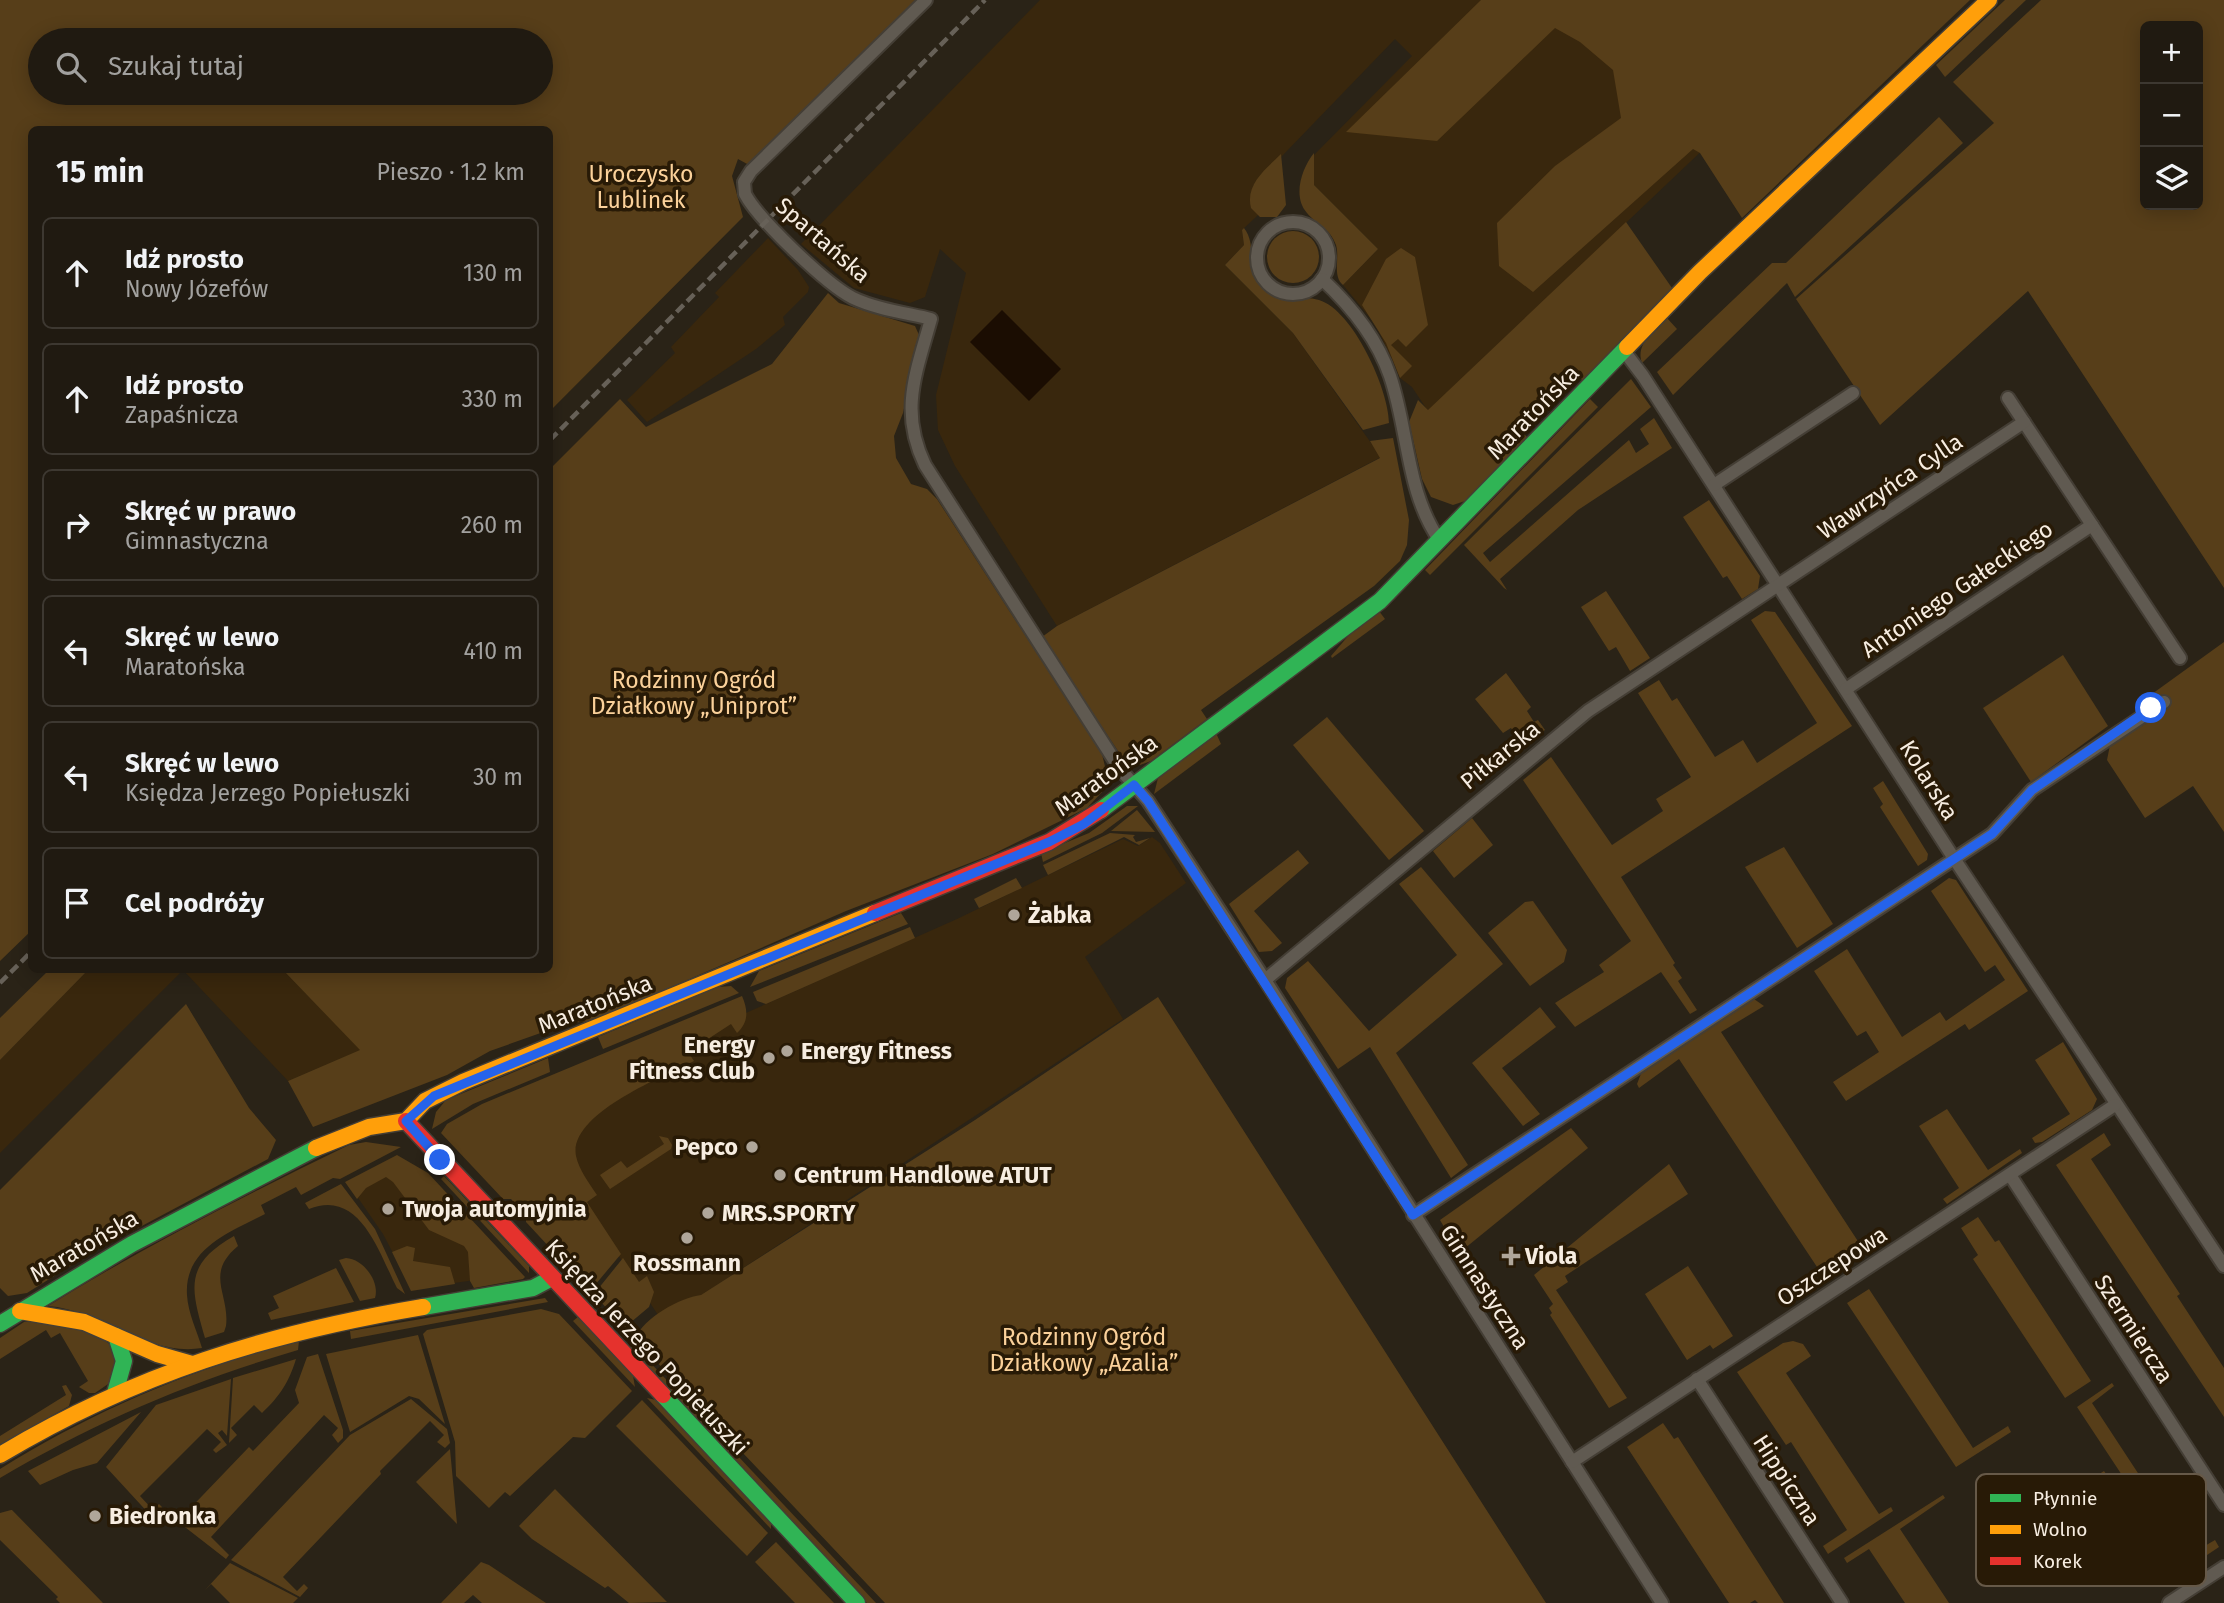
<!DOCTYPE html>
<html lang="pl">
<head>
<meta charset="utf-8">
<style>
	:root { --surface:#201a11; --page:#2d271f; --text:#f1f3f6; --muted:#a2a19f; --line:#3d3831 }
	body { margin:0; font-family:"Fira Sans",sans-serif; background:var(--page); color:var(--text) }
	.controls { position:absolute; right:21px; top:21px; display:grid; overflow:hidden; border-radius:10px; box-shadow:0 4px 18px #0003 }
	.controls button { width:63px; height:63px; display:grid; place-items:center; padding:0; border:0; border-bottom:2px solid var(--line); background:var(--surface); color:var(--text); font:35px sans-serif }
	.stop { position:absolute; width:21px; height:21px; margin:-16px; border:5px solid #2563eb; border-radius:50%; background:#fff }
	.stop.end { background:#2563eb; border-color:#fff; box-shadow:0 2px 7px #0008 }
	.list { margin:0; padding:0; list-style:none }
	h2 { display:flex; justify-content:space-between; align-items:center; height:91px; margin:0; padding:0 28px; font-size:30px }
	h2 small { font-size:23px; font-weight:400; color:var(--muted) }
	.list li { display:grid; grid-template-columns:46px 1fr auto; gap:21px; align-items:center; box-sizing:border-box; height:112px; margin:0 14px 14px; padding:0 14px; border:2px solid var(--line); border-radius:10px }
	.list b { display:block; font-size:26px; white-space:nowrap }
	.list p { margin:0; font-size:23px; white-space:nowrap; color:var(--muted) }
	.list em { font-size:23px; font-style:normal; color:var(--muted) }
	.icon { flex:none; width:38px; height:38px; fill:none; stroke:currentColor; stroke-width:2; stroke-linecap:round; stroke-linejoin:round }
	.map { position:relative; flex:none; width:2224px; height:1603px; overflow:hidden }
	.search { position:absolute; background:var(--surface); box-shadow:0 4px 18px #0003; left:28px; top:28px; width:525px; height:77px; display:flex; align-items:center; gap:18px; box-sizing:border-box; padding:0 24px; border-radius:38px; color:var(--muted); font-size:26px }
	.panel { position:absolute; background:var(--surface); box-shadow:0 4px 18px #0003; left:28px; top:126px; width:525px; height:847px; border-radius:10px }
	.map>svg:first-child { display:block }
	.built { fill:#39270d }
	.green { fill:#573e19; fill-rule:evenodd }
	.water { fill:#1b0d02 }
	.lines { fill:none; stroke-linecap:round; stroke-linejoin:round }
	.street-casing { stroke:#443e35; stroke-width:16 }
	.fast-casing { stroke:#443e35; stroke-width:19 }
	.slow-casing { stroke:#443e35; stroke-width:19 }
	.jam-casing { stroke:#443e35; stroke-width:19 }
	.street { stroke:#605a51; stroke-width:12 }
	.fast { stroke:#30b455; stroke-width:16 }
	.slow { stroke:#ff9f0a; stroke-width:16 }
	.jam { stroke:#e5322d; stroke-width:16 }
	.rail { stroke:#676158; stroke-width:4.5; stroke-dasharray:10 5; stroke-linecap:butt }
	.route { stroke:#2563eb; stroke-width:9 }
	.poi-dot { fill:#afa69a; stroke:#281a06; stroke-width:2.5 }
	.labels { text-anchor:middle; stroke-width:7; stroke-linejoin:round; paint-order:stroke }
	.park-label { font-size:23px; fill:#fbd19a; stroke:#281a06 }
	.street-label { font-size:23px; fill:#f7ede1; stroke:#281a06 }
	.poi-label { font-size:23px; font-weight:bold; fill:#f7ede1; stroke:#281a06; text-anchor:start }
	.key { fill:#281a06; stroke:#665948; stroke-width:2 }
	.key-label { font-size:19px; fill:#f7ede1 }
</style>
</head>
<body>
<div class="map">
<svg width="2224" height="1603" viewBox="0 0 2224 1603">
	<rect width="100%" height="100%" fill="#2a2317"/>
	<g class="built">
		<path d="M1040,0H1738L1792,65L1428,411L1412,387L1400,378L1376,325L1343,285L1378,249L1314,185V155L1412,56L1395,39L1253,186L1270,204L1242,230L1244,245L1225,265L1293,333L1381,457L1057,626L955,466L938,430L936,395L966,273L940,249L925,297L910,303L854,288L801,244Z"/>
		<path d="M768,238L798,270L809,287L808,292L783,317L785,325L756,349L647,422L627,400L675,353L671,347L719,297L715,293Z"/>
		<path d="M1152,837L1160,843L1186,883L1085,957L1123,1019L662,1321L583,1202L571,1152L580,1125L691,1041L748,1012L957,919L1123,839L1138,846Z"/>
		<path d="M88,970H283L361,1050L288,1081L183,970L0,1153V1060Z"/>
		<path d="M387,1172L471,1249L475,1280L412,1289L383,1234L354,1192Z"/>
	</g>
	<g class="green">
		<path d="M0,0H917L749,165L738,159L732,176L743,217L550,411V130H32V930L0,961ZM40,40H541V93H40Z"/>
		<path d="M1481,0H1970L1742,218L1700,153L1693,149L1533,292L1499,266L1497,223L1555,166L1621,118L1613,70L1580,42L1555,28L1437,141L1346,132Z"/>
		<path d="M2005,0H2026L1945,77L1936,65Z"/>
		<path d="M2041,0H2224V588L2028,291L1880,425L1796,299L1994,123L1953,82ZM2145,26H2198V205H2145Z"/>
		<path d="M1939,117L1963,143L1795,297L1787,283L1673,395L1657,372L1772,263H1786Z"/>
		<path d="M1314,153V185L1378,249L1343,285C1332,276 1340,258 1336,245C1330,228 1317,225 1307,213C1292,196 1302,168 1314,153Z"/>
		<path d="M1281,154L1286,205L1277,217H1260L1251,208C1245,184 1266,169 1281,154Z"/>
		<path d="M1626,222L1672,288L1583,381L1580,378L1524,434L1528,438L1468,500L1453,505L1431,497L1422,479L1409,422L1418,400L1428,410Z"/>
		<path d="M1244,228C1258,246 1245,270 1262,288C1280,307 1299,294 1319,300C1353,310 1389,390 1389,423L1363,430L1293,333L1225,265L1244,245L1242,230Z"/>
		<circle cx="1293" cy="257" r="26"/>
		<path d="M1401,248L1415,257L1428,325L1406,347L1398,339L1391,345L1412,366L1400,378L1386,343L1362,305L1386,259Z"/>
		<path d="M828,293L839,303L915,326L919,335L903,413L894,436L896,458L911,484L927,489L937,499L1102,754L1108,779L1102,792L1087,808L993,854L846,911L593,1021L569,1023L490,1051L447,1075L313,1127L288,1081L360,1050L283,970H550V469L620,399L646,427L772,364Z"/>
		<path d="M1667,318L1677,329L1642,363C1635,343 1655,331 1667,318Z"/>
		<path d="M1631,379L1651,407L1483,553L1490,562L1629,440L1636,453L1649,444L1640,429L1654,418L1672,448L1578,510L1500,579L1507,590L1504,588L1464,545Z"/>
		<path d="M1590,399L1598,407L1430,575L1425,570Z"/>
		<path d="M1393,438L1409,520L1407,545L1400,561L1374,586L1201,710L1207,719L1151,761L1140,765L1124,760L1042,637L1057,626L1380,458L1370,441Z"/>
		<path d="M1709,500L1760,576L1758,589L1742,599L1727,576L1723,578L1683,517Z"/>
		<path d="M1606,591L1650,658L1630,671L1616,647L1609,651L1581,607Z"/>
		<path d="M1379,611L1385,619L1332,658L1331,656L1349,635Z"/>
		<path d="M1765,611L1775,612L1852,726L1621,877L1675,963L1673,965L1682,978L1678,981L1697,1010L1690,1014L1661,972L1575,1027L1555,1003L1604,972L1599,965L1631,941L1523,780L1551,757L1612,845L1663,811L1656,799L1691,777L1638,693L1659,680L1672,701L1677,698L1715,757L1743,740L1757,763L1817,723L1751,620Z"/>
		<path d="M2224,642V832L2193,786L2145,818L2107,760L2110,745L2151,708L2145,699Z"/>
		<path d="M2063,655L2108,726L2031,782L1983,708Z"/>
		<path d="M1506,673L1531,707L1527,711L1534,722L1538,720L1545,730L1522,745L1511,728L1503,733L1475,699Z"/>
		<path d="M1327,717L1424,831L1389,860L1293,745Z"/>
		<path d="M1216,733L1221,744L1154,794L1158,778Z"/>
		<path d="M1883,781L1928,854L1927,860L1918,866L1880,807L1883,804L1873,788Z"/>
		<path d="M1127,806H1138L1102,833L1043,862L1041,853L1089,833Z"/>
		<path d="M1137,810L1155,832L1111,831Z"/>
		<path d="M1472,818L1493,845L1454,878L1433,851Z"/>
		<path d="M1110,833L1135,835L1133,837L1136,842L1150,838L1139,845L1124,837L1048,875L1043,865Z"/>
		<path d="M1784,847L1833,924L1797,948L1745,867Z"/>
		<path d="M1298,850L1309,863L1254,911L1282,943L1272,951L1259,952L1229,904Z"/>
		<path d="M1421,867L1503,964L1396,1053L1468,1165L1451,1178L1370,1047L1338,1069L1285,988L1287,978L1308,961L1369,1031L1457,955L1399,884Z"/>
		<path d="M1016,878L1022,888L979,908L974,899Z"/>
		<path d="M1949,878L1956,880L2028,991L1969,1030L1965,1024L1846,1101L1833,1082L1879,1052L1866,1031L1857,1036L1814,971L1847,949L1902,1037L1940,1012L1946,1021L2005,980L1995,965L1985,972L1931,891Z"/>
		<path d="M1533,901L1567,950L1564,962L1530,986L1488,933L1525,902Z"/>
		<path d="M901,913L908,924L750,987L759,971Z"/>
		<path d="M910,927L915,938L766,1004L757,1001L753,992Z"/>
		<path d="M49,970H88L0,1060V1018Z"/>
		<path d="M731,986L739,993L603,1049L598,1037L718,987Z"/>
		<path d="M742,996C748,1010 749,1022 737,1033L731,1024L688,1052L694,1061C663,1077 568,1114 576,1156C579,1170 589,1183 597,1195L587,1202L621,1254L590,1291L526,1222V1216L511,1199H503L441,1133L447,1124L482,1104Z"/>
		<path d="M1158,997L1546,1603H885L635,1339C644,1317 680,1298 701,1295L975,1120Z"/>
		<path d="M1754,999L1764,1006L1721,1032L1865,1252L1825,1279L1679,1059L1639,1088L1637,1084L1642,1071Z"/>
		<path d="M186,1004L249,1108L276,1140L268,1159L91,1253L27,1293L8,1296L0,1288V1190Z"/>
		<path d="M1540,1007L1556,1027L1502,1068L1540,1114L1523,1126L1472,1063Z"/>
		<path d="M2063,1042L2097,1099L2092,1110L2042,1142L2035,1143L2032,1138L2070,1114L2035,1060Z"/>
		<path d="M548,1058L550,1072L473,1104L432,1129L436,1112L446,1100Z"/>
		<path d="M1947,1109L1988,1170L2020,1149L2022,1153L1947,1204L1943,1199L1959,1188L1919,1126Z"/>
		<path d="M1571,1128L1588,1148L1459,1253L1440,1220Z"/>
		<path d="M2104,1133L2111,1145L2091,1159L2180,1294L2177,1296L2224,1368V1417L2056,1165Z"/>
		<path d="M659,1136L668,1138L672,1145L671,1149L610,1189L600,1175L621,1161L627,1168L664,1144Z"/>
		<path d="M366,1142L401,1147L340,1179L333,1178L301,1195L296,1187L261,1205L265,1214C231,1232 184,1248 187,1295C188,1313 197,1331 202,1348C148,1357 102,1310 48,1306C145,1246 246,1195 349,1145Z"/>
		<path d="M397,1155L428,1173L525,1277L523,1279L474,1288L470,1281L468,1252L464,1246L429,1230L393,1182L386,1177L366,1188L357,1199L345,1182Z"/>
		<path d="M1669,1164L1688,1194L1565,1276L1568,1282L1556,1290L1627,1398L1609,1408L1550,1315L1552,1313L1549,1308L1553,1304L1534,1275Z"/>
		<path d="M444,1176L529,1266V1273L441,1179Z"/>
		<path d="M341,1184L375,1229L405,1294L397,1288C379,1253 360,1188 309,1209L305,1203Z"/>
		<path d="M1978,1217L1995,1242L1999,1240L2091,1381L2065,1398L1973,1259L1978,1255L1961,1228Z"/>
		<path d="M234,1236L238,1246C204,1274 230,1294 226,1326L224,1332L205,1338C191,1289 183,1265 234,1236Z"/>
		<path d="M407,1246L415,1248L413,1261L450,1267L455,1284L411,1291L392,1252Z"/>
		<path d="M346,1258C363,1259 380,1281 375,1298L360,1301L339,1260Z"/>
		<path d="M623,1258L639,1282L647,1276L654,1292L649,1307L624,1328L594,1294Z"/>
		<path d="M1688,1266L1733,1336L1713,1349L1710,1345L1687,1360L1645,1294Z"/>
		<path d="M336,1268L354,1302L271,1320L268,1313L279,1308L273,1296Z"/>
		<path d="M1869,1289L1973,1448L2008,1426L2011,1432L1956,1467L1847,1303Z"/>
		<path d="M545,1298L548,1302L351,1339L350,1331Z"/>
		<path d="M541,1309L559,1314L632,1391L585,1438L573,1437L510,1496L505,1492L489,1508L456,1476L455,1442L423,1334L427,1330Z"/>
		<path d="M578,1317L633,1376L635,1387L573,1321Z"/>
		<path d="M24,1322C54,1321 98,1327 117,1352L111,1382L95,1393H89L79,1387L88,1381L60,1333L51,1338L46,1330L0,1359V1338Z"/>
		<path d="M418,1335L445,1424L419,1399L409,1396L350,1432L326,1354Z"/>
		<path d="M299,1341L298,1350C192,1381 95,1422 0,1478V1469C93,1411 193,1368 299,1341Z"/>
		<path d="M630,1341L876,1603H867L632,1352Z"/>
		<path d="M1793,1341L1803,1344L1811,1356L1786,1373L1879,1514L1891,1507L1893,1511L1828,1554L1823,1546L1847,1530L1791,1442L1786,1445L1737,1372L1783,1343Z"/>
		<path d="M318,1354L343,1430V1438L338,1443L332,1435L338,1428L324,1415L211,1537L229,1555L226,1559L172,1517L179,1520L249,1447L253,1451L299,1403L295,1390L307,1357Z"/>
		<path d="M296,1359C289,1382 280,1396 262,1413L254,1405L231,1428L237,1435L229,1443L233,1378Z"/>
		<path d="M231,1379L227,1436L222,1430L218,1433L227,1445L216,1453L213,1450L221,1442L207,1429L140,1496L153,1510L159,1504L162,1507L155,1517H152L106,1467L156,1405Z"/>
		<path d="M2112,1383L2114,1386L2092,1403L2191,1554L2215,1540L2219,1547L2201,1559L2198,1555L2191,1559L2194,1564L2184,1569L2077,1407Z"/>
		<path d="M66,1385L72,1395L69,1406L0,1445V1436L66,1395L62,1386Z"/>
		<path d="M647,1398L656,1400L771,1523V1529Z"/>
		<path d="M411,1399L447,1429L450,1443L445,1448L437,1442L444,1435L430,1421L380,1471L381,1474L283,1577L297,1591L304,1584L308,1588L300,1597L231,1560L350,1435Z"/>
		<path d="M642,1400L768,1533L747,1556L616,1426Z"/>
		<path d="M141,1412L97,1463L73,1470L40,1485L28,1471Z"/>
		<path d="M1663,1423L1674,1439L1678,1437L1784,1603H1758L1755,1600L1750,1603H1729L1627,1447Z"/>
		<path d="M450,1449L457,1524L416,1482Z"/>
		<path d="M2104,1471L2128,1506L2097,1528L2073,1491Z"/>
		<path d="M555,1489L667,1602L629,1603L608,1586L605,1588L532,1539L519,1526Z"/>
		<path d="M1943,1495L1945,1498L1900,1529L1949,1603H1905L1869,1549L1847,1563L1844,1558Z"/>
		<path d="M11,1510H12L103,1603H60L56,1599L58,1597L0,1540V1513Z"/>
		<path d="M776,1542L834,1603H795L755,1562Z"/>
		<path d="M481,1562L489,1565L546,1603H482L473,1595L464,1603H441Z"/>
		<path d="M230,1563L298,1598L293,1603H230L211,1584L205,1590Z"/>
	</g>
	<path class="water" d="M1002,310L1061,369L1029,401L970,342Z"/>
	<g class="lines">
		<defs>
			<g id="street">
				<path d="M926,0L751,171L744,182L745,194C758,219 827,285 853,298C876,309 906,313 931,319C916,373 899,411 925,465L1120,769L1148,801L1265,980L1662,1603"/>
				<circle cx="1293" cy="258" r="36"/>
				<path d="M1322,279C1351,306 1377,338 1390,376C1409,432 1406,492 1440,541"/>
				<path d="M1624,351L1643,376L1955,860L2224,1266"/>
				<path d="M2008,398L2180,658"/>
				<path d="M1714,485L1853,393"/>
				<path d="M1846,689L2092,525"/>
				<path d="M1265,980L1588,711L2024,422"/>
				<path d="M2010,1175L2224,1505"/>
				<path d="M1413,1215L1992,834L2032,790L2164,702"/>
				<path d="M1697,1379L1842,1603"/>
				<path d="M1572,1462L2115,1105"/>
				<path d="M2169,1603L2224,1567"/>
			</g>
			<g id="fast">
				<path d="M1101,810L1380,601L1627,347"/>
				<path d="M423,1307L533,1288L552,1278"/>
				<path d="M0,1324L132,1244L316,1148"/>
				<path d="M115,1393L124,1361L116,1336"/>
				<path d="M663,1395L857,1603"/>
			</g>
			<g id="slow">
				<path d="M1627,347L1700,272L1989,0"/>
				<path d="M316,1148L369,1127L406,1121L425,1101L463,1082L875,913"/>
				<path d="M20,1311L84,1322L157,1354L192,1364"/>
				<path d="M0,1455C135,1374 268,1333 423,1307"/>
			</g>
			<g id="jam">
				<path d="M875,913L1049,842L1101,810"/>
				<path d="M406,1121L663,1395"/>
			</g>
		</defs>
		<use href="#street" class="street-casing"/>
		<use href="#fast" class="fast-casing"/>
		<use href="#slow" class="slow-casing"/>
		<use href="#jam" class="jam-casing"/>
		<use href="#street" class="street"/>
		<use href="#fast" class="fast"/>
		<use href="#slow" class="slow"/>
		<use href="#jam" class="jam"/>
		<g class="rail">
			<path d="M550,440L985,0"/>
			<path d="M0,983L32,951"/>
		</g>
	</g>
	<g class="lines">
		<path class="route" d="M440,1160L406,1121L434,1096L1049,842L1084,824L1134,785L1148,801L1413,1215L1992,834L2032,790L2151,708"/>
	</g>
	<g class="poi-dot">
		<circle cx="1014" cy="915" r="7"/>
		<circle cx="787" cy="1051" r="7"/>
		<circle cx="769" cy="1058" r="7"/>
		<circle cx="752" cy="1147" r="7"/>
		<circle cx="780" cy="1175" r="7"/>
		<circle cx="388" cy="1209" r="7"/>
		<circle cx="708" cy="1213" r="7"/>
		<circle cx="687" cy="1238" r="7"/>
		<path d="M1507.5 1245.5h7v7h7v7h-7v7h-7v-7h-7v-7h7z"/>
		<circle cx="95" cy="1516" r="7"/>
	</g>
	<g class="labels">
		<g class="park-label">
			<text x="641" y="182">Uroczysko<tspan x="641" dy="26">Lublinek</tspan></text>
			<text x="694" y="688">Rodzinny Ogród<tspan x="694" dy="26">Działkowy „Uniprot”</tspan></text>
			<text x="1084" y="1345">Rodzinny Ogród<tspan x="1084" dy="26">Działkowy „Azalia”</tspan></text>
		</g>
		<g class="street-label">
			<text transform="translate(823 240) rotate(41)" y="8">Spartańska</text>
			<text transform="translate(1533 412) rotate(-46)" y="8">Maratońska</text>
			<text transform="translate(1890 486) rotate(-34)" y="8">Wawrzyńca Cylla</text>
			<text transform="translate(1957 589) rotate(-34)" y="8">Antoniego Gałeckiego</text>
			<text transform="translate(1500 755) rotate(-39)" y="8">Piłkarska</text>
			<text transform="translate(1106 775) rotate(-36)" y="8">Maratońska</text>
			<text transform="translate(1929 780) rotate(58)" y="8">Kolarska</text>
			<text transform="translate(595 1004) rotate(-22)" y="8">Maratońska</text>
			<text transform="translate(84 1246) rotate(-30)" y="8">Maratońska</text>
			<text transform="translate(1832 1266) rotate(-33)" y="8">Oszczepowa</text>
			<text transform="translate(1485 1287) rotate(57)" y="8">Gimnastyczna</text>
			<text transform="translate(2134 1329) rotate(57)" y="8">Szermiercza</text>
			<text transform="translate(647 1347) rotate(47)" y="8">Księdza Jerzego Popiełuszki</text>
			<text transform="translate(1787 1480) rotate(57)" y="8">Hippiczna</text>
		</g>
		<g class="poi-label">
			<text x="1028" y="923">Żabka</text>
			<text x="755" y="1053" text-anchor="end">Energy<tspan x="755" dy="26">Fitness Club</tspan></text>
			<text x="801" y="1059">Energy Fitness</text>
			<text x="738" y="1155" text-anchor="end">Pepco</text>
			<text x="794" y="1183">Centrum Handlowe ATUT</text>
			<text x="402" y="1217">Twoja automyjnia</text>
			<text x="722" y="1221">MRS.SPORTY</text>
			<text x="1525" y="1264">Viola</text>
			<text x="687" y="1271" text-anchor="middle">Rossmann</text>
			<text x="109" y="1524">Biedronka</text>
		</g>
	</g>
	<rect x="1976" y="1474" width="230" height="112" rx="10" class="key"/>
	<rect x="1990" y="1494" width="31" height="8" fill="#30b455"/>
	<rect x="1990" y="1525" width="31" height="9" fill="#ff9f0a"/>
	<rect x="1990" y="1557" width="31" height="8" fill="#e5322d"/>
	<g class="key-label">
		<text x="2033" y="1505">Płynnie</text>
		<text x="2033" y="1536">Wolno</text>
		<text x="2033" y="1568">Korek</text>
	</g>
</svg>
<div class="controls">
<button>+</button>
<button>−</button>
<button><svg class="icon" aria-label="layers" viewBox="0 0 24 24"><path d="M12 4l9 5-9 5-9-5zM3 14l9 5 9-5"/></svg></button>
</div>
<div class="stop" style="left:2151px;top:708px"></div>
<div class="stop end" style="left:440px;top:1160px"></div>
<div class="search"><svg class="icon" aria-label="search" viewBox="0 0 24 24"><circle cx="10" cy="10" r="6"/><path d="M15 15l6 6"/></svg>Szukaj tutaj</div>
<section class="panel">
<h2>15 min<small>Pieszo · 1.2 km</small></h2>
<ul class="list">
<li><svg class="icon" aria-label="ahead" viewBox="0 0 24 24"><path d="M12 20V5M6 11l6-6 6 6"/></svg><div><b>Idź prosto</b><p>Nowy Józefów</p></div><em>130 m</em></li>
<li><svg class="icon" aria-label="ahead" viewBox="0 0 24 24"><path d="M12 20V5M6 11l6-6 6 6"/></svg><div><b>Idź prosto</b><p>Zapaśnicza</p></div><em>330 m</em></li>
<li><svg class="icon" aria-label="right" viewBox="0 0 24 24"><path d="M7 20v-9h11M14 6l5 5-5 5"/></svg><div><b>Skręć w prawo</b><p>Gimnastyczna</p></div><em>260 m</em></li>
<li><svg class="icon" aria-label="left" viewBox="0 0 24 24"><path d="M17 20v-9H6M10 6l-5 5 5 5"/></svg><div><b>Skręć w lewo</b><p>Maratońska</p></div><em>410 m</em></li>
<li><svg class="icon" aria-label="left" viewBox="0 0 24 24"><path d="M17 20v-9H6M10 6l-5 5 5 5"/></svg><div><b>Skręć w lewo</b><p>Księdza Jerzego Popiełuszki</p></div><em>30 m</em></li>
<li><svg class="icon" aria-label="arrive" viewBox="0 0 24 24"><path d="M6 21V4h12l-3 4 3 4H6"/></svg><div><b>Cel podróży</b></div></li>
</ul>
</section>
</div>
</body>
</html>
